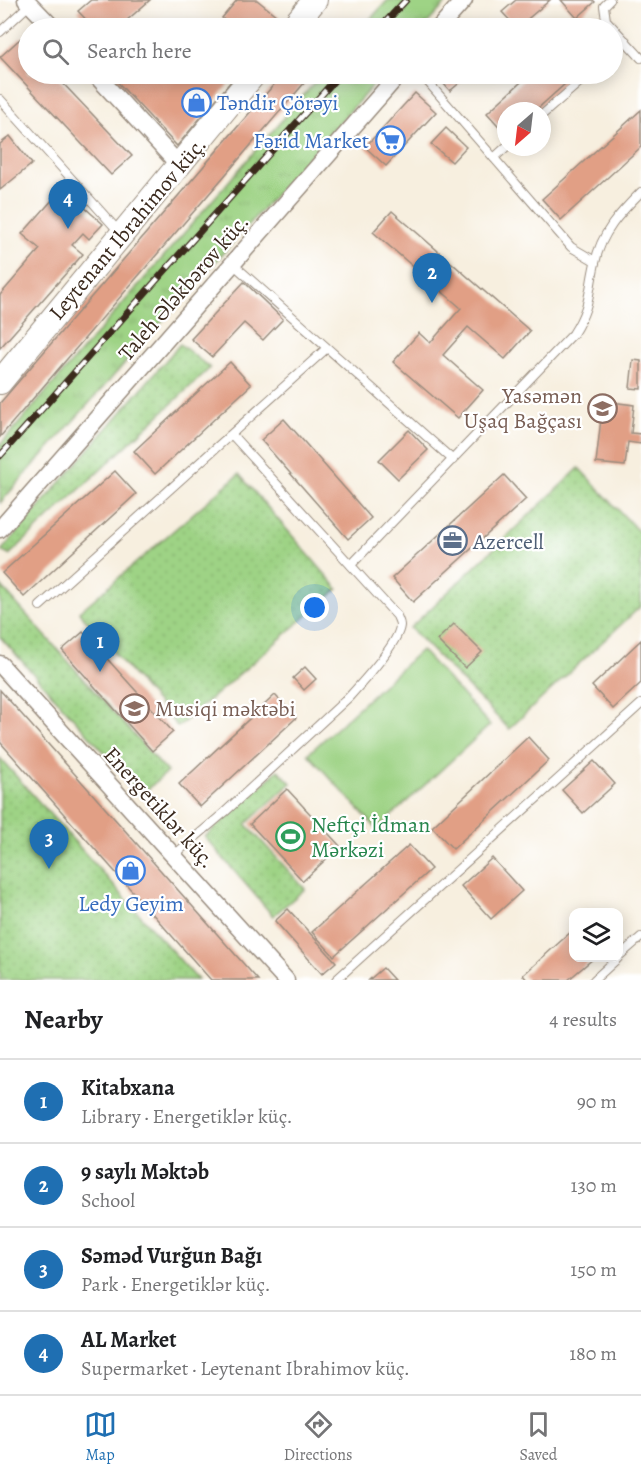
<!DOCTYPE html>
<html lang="en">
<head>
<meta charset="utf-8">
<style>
	:root { --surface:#fff; --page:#f2f2f2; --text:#202124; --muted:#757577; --line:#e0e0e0; --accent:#1f6fb2 }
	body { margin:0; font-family:Alegreya,serif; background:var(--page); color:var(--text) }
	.controls { position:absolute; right:18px; bottom:18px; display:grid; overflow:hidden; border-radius:12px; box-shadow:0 3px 15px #0003 }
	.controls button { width:54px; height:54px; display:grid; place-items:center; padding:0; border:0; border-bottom:2px solid var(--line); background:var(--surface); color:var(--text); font:30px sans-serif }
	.compass { position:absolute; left:497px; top:102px; width:54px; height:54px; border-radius:50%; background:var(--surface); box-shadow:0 3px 15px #0003; rotate:208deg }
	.you { position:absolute; left:315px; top:608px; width:21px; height:21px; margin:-15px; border:4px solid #fff; border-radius:50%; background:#1a73e8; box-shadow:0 0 0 9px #1a73e833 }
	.badge { display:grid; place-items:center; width:39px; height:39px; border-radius:50%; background:var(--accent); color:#fff; font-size:20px; font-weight:700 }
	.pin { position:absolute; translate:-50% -50px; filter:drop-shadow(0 2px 3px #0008) }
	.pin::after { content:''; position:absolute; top:32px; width:21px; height:18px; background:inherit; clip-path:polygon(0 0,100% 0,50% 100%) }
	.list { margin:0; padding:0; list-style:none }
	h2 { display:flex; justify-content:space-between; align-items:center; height:78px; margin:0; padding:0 24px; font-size:26px }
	h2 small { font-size:20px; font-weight:400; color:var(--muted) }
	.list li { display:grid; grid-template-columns:39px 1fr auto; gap:18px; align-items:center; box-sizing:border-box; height:84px; padding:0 24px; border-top:2px solid var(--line) }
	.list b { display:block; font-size:22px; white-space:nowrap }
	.list p { margin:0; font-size:20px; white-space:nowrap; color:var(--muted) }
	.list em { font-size:20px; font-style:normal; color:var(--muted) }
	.icon { flex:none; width:33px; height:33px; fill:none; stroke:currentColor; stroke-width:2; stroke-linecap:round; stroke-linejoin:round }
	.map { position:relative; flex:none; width:641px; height:980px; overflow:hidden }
	.search { position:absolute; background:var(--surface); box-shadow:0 3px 15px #0003; left:18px; right:18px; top:18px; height:66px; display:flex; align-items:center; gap:15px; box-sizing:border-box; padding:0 21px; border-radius:33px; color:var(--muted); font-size:22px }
	.sheet { height:414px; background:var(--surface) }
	nav { display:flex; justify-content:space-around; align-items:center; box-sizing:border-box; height:84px; border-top:2px solid var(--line); background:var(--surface); font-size:16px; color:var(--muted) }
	nav a { display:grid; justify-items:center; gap:3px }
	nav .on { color:var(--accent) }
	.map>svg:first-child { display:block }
	.grass { fill:url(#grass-tufts); stroke:#6c7e52; stroke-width:1.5 }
	.park { fill:url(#park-dots); stroke:#6c7e52; stroke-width:1.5 }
	.pitch { fill:#9ed385; stroke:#6c7e52; stroke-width:1.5 }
	.building { fill:#e19f85 }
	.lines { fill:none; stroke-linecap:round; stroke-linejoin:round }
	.lane-casing { stroke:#998c7e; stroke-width:10 }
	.street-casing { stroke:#998c7e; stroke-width:19 }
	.secondary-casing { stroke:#998c7e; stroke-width:26 }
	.lane { stroke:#fff; stroke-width:8 }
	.street { stroke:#fff; stroke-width:16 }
	.secondary { stroke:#fff; stroke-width:24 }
	.rail-casing { stroke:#3b2a1e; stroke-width:7 }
	.rail { stroke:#fff; stroke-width:4.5; stroke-dasharray:14; stroke-linecap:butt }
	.labels { text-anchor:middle; stroke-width:4.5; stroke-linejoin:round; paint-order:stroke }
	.shop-label { font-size:22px; fill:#366cbe; stroke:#fff; text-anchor:start }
	.street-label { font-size:22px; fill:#3b2a1e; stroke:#fff }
	.education-label { font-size:22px; fill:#785e54; stroke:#fff; text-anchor:end }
	.service-label { font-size:22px; fill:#4e5e75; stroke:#fff; text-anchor:start }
	.leisure-label { font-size:22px; fill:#27864d; stroke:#fff; text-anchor:start }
</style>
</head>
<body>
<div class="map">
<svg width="641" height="980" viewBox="0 0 641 980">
	<defs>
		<pattern id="grass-tufts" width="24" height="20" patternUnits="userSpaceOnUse" patternTransform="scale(1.5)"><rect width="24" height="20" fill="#9ed385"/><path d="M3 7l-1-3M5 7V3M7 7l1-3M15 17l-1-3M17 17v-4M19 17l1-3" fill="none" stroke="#89b572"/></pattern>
		<pattern id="park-dots" width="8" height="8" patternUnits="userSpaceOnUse" patternTransform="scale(1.5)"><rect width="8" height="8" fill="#9ed385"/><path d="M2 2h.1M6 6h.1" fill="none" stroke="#89b572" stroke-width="1.8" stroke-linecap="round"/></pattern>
	</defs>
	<rect width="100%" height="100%" fill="#fff"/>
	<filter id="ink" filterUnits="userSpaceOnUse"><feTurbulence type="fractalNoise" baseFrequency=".0167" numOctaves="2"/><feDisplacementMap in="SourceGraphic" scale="12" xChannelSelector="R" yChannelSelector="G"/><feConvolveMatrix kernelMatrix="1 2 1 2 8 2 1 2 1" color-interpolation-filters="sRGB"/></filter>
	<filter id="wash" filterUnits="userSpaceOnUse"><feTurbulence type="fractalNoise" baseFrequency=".008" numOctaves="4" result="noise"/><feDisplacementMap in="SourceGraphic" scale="24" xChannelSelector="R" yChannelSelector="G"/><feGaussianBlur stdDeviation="1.35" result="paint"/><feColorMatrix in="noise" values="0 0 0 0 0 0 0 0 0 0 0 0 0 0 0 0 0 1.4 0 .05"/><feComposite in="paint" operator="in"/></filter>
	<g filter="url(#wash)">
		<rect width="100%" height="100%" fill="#f7efdf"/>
		<g class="grass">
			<path d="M388,0H449L423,28H362Z"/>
			<path d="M322,74H383L0,503V445Z"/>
		</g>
		<g class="park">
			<path d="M180,344L210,368L9,555L1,551Z"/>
			<path d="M579,468L641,534V606L509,729L410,628Z"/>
			<path d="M239,474L338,589L178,727L79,612Z"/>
			<path d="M0,585L167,772L142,794L0,637Z"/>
			<path d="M0,758L198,980H0Z"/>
			<path d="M278,770L291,783L246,824L305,889L273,916L205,837Z"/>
		</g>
		<path class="pitch" d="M421,650L490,725L377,829L308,754Z"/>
		<g id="blocks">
			<g class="building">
				<path d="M91,0H150L118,28H94L78,11Z"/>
				<path d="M237,0H257L282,20L275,28H234L222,18Z"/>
				<path d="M516,0H550L517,28L502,12Z"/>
				<path d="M561,0H593L595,2L577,18Z"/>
				<path d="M21,38L28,46V74H54L132,156L111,175L0,57Z"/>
				<path d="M110,74H237L177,146Z"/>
				<path d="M283,74H312L0,437V403Z"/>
				<path d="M437,74H470L450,91L436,75Z"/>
				<path d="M530,74H576L535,111H506V134L487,113Z"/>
				<path d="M415,93L436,112L386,166L365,147Z"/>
				<path d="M641,110V147L561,220L542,199Z"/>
				<path d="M446,128L466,147L452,162L431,144Z"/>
				<path d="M10,136L32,164L0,190V144Z"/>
				<path d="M63,188L103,224L89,239L83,233L72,245L83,254L0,348V295L40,249L22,234Z"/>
				<path d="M392,211L530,331L505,359L468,327L443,355L483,390L458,418L393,362L419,333L430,343L461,308L373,232Z"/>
				<path d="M244,282L283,319L263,340L244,323L212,357L191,339Z"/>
				<path d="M633,360L641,361V389L630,388Z"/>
				<path d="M230,362L251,385L155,474L134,451Z"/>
				<path d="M603,401L634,405L631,433L641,434V444L628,442L625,466L596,463Z"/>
				<path d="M284,419L371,518L348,539L261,440Z"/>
				<path d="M409,430L428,450L398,479L379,460Z"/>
				<path d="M115,471L136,494L24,597L2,573Z"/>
				<path d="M504,475L526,499L413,602L392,578Z"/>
				<path d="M454,624L482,652L465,668L437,640Z"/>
				<path d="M83,632L173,732L152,751L62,650Z"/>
				<path d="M641,640V683L613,709L592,686Z"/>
				<path d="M305,667L316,679L304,690L293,678Z"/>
				<path d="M0,690L258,980H211L0,742Z"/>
				<path d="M275,695L296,718L200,807L179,784Z"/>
				<path d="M528,737L549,760L453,849L432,827Z"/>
				<path d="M594,761L615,784L583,813L562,790Z"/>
				<path d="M287,789L340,846L303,881L250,824Z"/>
				<path d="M409,845L431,869L334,956L312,932Z"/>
				<path d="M492,858L522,891L491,919L461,886Z"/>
				<path d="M288,909L336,962L322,974L275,921Z"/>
				<path d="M572,931L574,958H594L568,980H527L523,975Z"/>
				<path d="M383,968L394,980H369Z"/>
			</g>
		</g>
	</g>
	<g filter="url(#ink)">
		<use href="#blocks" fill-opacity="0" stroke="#998c7e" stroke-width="1.5"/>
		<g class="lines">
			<defs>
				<g id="lane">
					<path d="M610,0L604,6L606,20L641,58"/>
					<path d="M0,32L30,4"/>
					<path d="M612,53L626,41"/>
					<path d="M421,74L571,247L595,261"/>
					<path d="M0,99L121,234"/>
					<path d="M542,115L589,74"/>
					<path d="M494,158L506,147"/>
					<path d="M233,264L453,460"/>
					<path d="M351,565L573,334C591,306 588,293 595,263C601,233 620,213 641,192"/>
					<path d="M40,606L327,348"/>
					<path d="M173,856L225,812L349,697C360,685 400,641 400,625C400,622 398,619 397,616L233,436"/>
					<path d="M618,957L641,937"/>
					<path d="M336,980L641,704"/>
					<path d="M594,980L618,958"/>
				</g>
				<g id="street">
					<path d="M26,0L53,28"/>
					<path d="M439,28L464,0"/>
					<path d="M95,74L179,165"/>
					<path d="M0,529L399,74"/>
					<path d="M0,664L286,980"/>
				</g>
				<g id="secondary">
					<path d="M292,28L315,0"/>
					<path d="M0,382L254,74"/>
				</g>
			</defs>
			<use href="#lane" class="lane-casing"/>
			<use href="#street" class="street-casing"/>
			<use href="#secondary" class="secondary-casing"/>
			<use href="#lane" class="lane"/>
			<use href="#street" class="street"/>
			<use href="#secondary" class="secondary"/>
			<defs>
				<g id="rail">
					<path d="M380,28L406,0"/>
					<path d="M0,456L340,74"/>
				</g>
			</defs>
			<use href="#rail" class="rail-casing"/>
			<use href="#rail" class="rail"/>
		</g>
	</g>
	<defs>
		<symbol id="shop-ring" viewBox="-11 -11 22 22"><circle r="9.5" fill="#fff" stroke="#3f7fe0" stroke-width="1.5"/><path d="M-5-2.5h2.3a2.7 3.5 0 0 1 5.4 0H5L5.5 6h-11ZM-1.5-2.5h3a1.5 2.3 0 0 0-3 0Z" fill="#3f7fe0"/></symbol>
		<symbol id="supermarket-ring" viewBox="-11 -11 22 22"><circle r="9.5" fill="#fff" stroke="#3f7fe0" stroke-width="1.5"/><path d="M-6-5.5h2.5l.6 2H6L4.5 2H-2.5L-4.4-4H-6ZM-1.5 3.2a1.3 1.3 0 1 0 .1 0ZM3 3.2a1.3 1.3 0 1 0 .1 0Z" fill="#3f7fe0"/></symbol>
		<symbol id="school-ring" viewBox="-11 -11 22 22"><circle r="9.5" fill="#fff" stroke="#8d6e63" stroke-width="1.5"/><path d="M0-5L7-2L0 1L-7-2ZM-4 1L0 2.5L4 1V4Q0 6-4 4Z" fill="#8d6e63"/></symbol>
		<symbol id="office-ring" viewBox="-11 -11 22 22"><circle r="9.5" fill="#fff" stroke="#5c6f8a" stroke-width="1.5"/><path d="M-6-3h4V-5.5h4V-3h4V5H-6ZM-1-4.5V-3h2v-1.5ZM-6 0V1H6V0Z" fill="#5c6f8a"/></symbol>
		<symbol id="stadium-ring" viewBox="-11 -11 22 22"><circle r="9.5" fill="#fff" stroke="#2e9e5b" stroke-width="1.5"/><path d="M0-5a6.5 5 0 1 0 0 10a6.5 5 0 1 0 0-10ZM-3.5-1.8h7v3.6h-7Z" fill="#2e9e5b"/></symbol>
	</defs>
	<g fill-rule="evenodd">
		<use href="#shop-ring" x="180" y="86" width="33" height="33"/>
		<use href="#supermarket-ring" x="374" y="124" width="33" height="33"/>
		<use href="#school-ring" x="586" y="392" width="33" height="33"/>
		<use href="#office-ring" x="436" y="524" width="33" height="33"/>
		<use href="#school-ring" x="118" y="692" width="33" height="33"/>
		<use href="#stadium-ring" x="274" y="820" width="33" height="33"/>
		<use href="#shop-ring" x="114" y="854" width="33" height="33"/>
	</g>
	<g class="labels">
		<g class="shop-label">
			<text x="217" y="110">Təndir Çörəyi</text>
			<text x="369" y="148" text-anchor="end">Fərid Market</text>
			<text x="131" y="911" text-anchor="middle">Ledy Geyim</text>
		</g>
		<g class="street-label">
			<text transform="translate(127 228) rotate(-50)" y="8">Leytenant Ibrahimov küç.</text>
			<text transform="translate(183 287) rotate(-49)" y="8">Taleh Ələkbərov küç.</text>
			<text transform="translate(160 807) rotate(48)" y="8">Energetiklər küç.</text>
		</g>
		<g class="education-label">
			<text x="582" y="403">Yasəmən<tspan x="582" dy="25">Uşaq Bağçası</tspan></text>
			<text x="155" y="716" text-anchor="start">Musiqi məktəbi</text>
		</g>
		<g class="service-label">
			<text x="473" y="549">Azercell</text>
		</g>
		<g class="leisure-label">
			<text x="311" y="832">Neftçi İdman<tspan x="311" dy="25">Mərkəzi</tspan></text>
		</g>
	</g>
</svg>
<div class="controls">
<button><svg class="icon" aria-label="layers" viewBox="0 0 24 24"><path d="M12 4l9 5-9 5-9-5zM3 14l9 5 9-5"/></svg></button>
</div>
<svg class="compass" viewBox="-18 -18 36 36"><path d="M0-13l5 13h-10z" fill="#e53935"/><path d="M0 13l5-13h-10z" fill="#757577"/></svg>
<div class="you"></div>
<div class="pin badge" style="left:100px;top:672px">1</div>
<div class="pin badge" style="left:432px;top:303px">2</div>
<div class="pin badge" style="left:49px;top:869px">3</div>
<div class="pin badge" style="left:68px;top:229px">4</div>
<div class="search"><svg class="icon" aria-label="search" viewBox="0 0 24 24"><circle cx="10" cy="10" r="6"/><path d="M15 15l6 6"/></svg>Search here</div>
</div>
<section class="sheet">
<h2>Nearby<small>4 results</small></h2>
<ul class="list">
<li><span class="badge">1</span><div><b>Kitabxana</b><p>Library · Energetiklər küç.</p></div><em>90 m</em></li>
<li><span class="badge">2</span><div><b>9 saylı Məktəb</b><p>School</p></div><em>130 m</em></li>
<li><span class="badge">3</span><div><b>Səməd Vurğun Bağı</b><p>Park · Energetiklər küç.</p></div><em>150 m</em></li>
<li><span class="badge">4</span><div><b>AL Market</b><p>Supermarket · Leytenant Ibrahimov küç.</p></div><em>180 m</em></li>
</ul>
</section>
<nav>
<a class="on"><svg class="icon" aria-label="map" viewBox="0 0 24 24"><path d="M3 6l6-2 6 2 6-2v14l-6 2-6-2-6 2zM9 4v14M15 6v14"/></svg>Map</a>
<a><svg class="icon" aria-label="directions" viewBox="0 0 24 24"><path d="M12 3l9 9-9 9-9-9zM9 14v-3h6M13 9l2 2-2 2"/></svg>Directions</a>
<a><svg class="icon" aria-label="saved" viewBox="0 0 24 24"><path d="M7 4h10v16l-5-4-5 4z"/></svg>Saved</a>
</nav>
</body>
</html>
